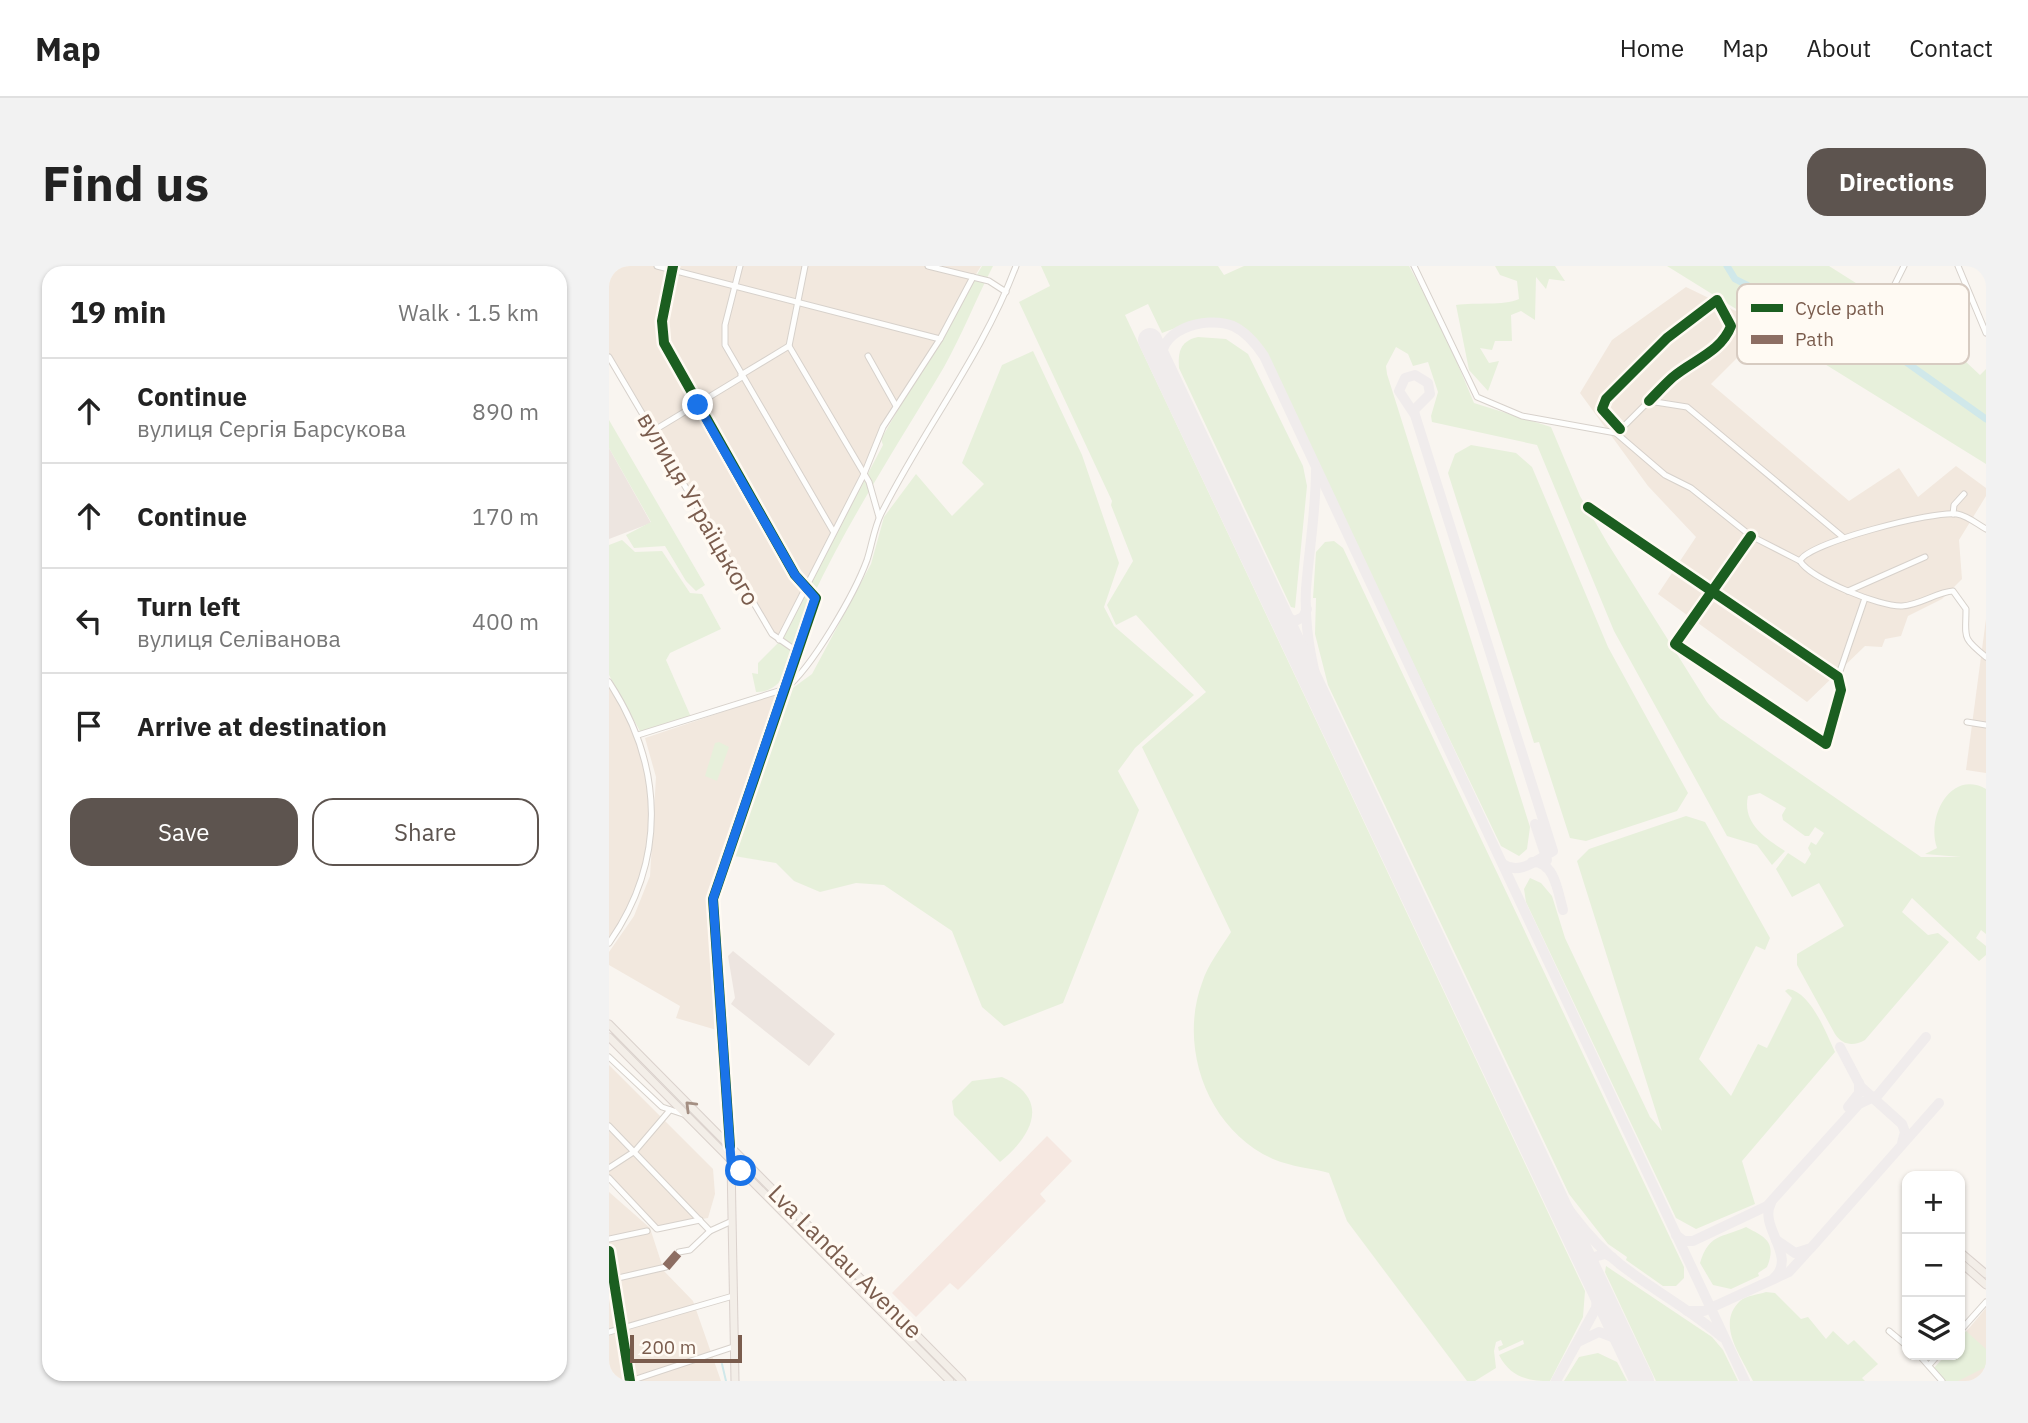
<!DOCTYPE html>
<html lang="en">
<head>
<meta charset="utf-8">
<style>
	:root { --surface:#fff; --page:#f2f2f2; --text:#222; --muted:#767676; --line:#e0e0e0; --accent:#5d544f }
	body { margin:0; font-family:"IBM Plex Sans",sans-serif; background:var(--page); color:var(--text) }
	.controls { position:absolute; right:21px; bottom:21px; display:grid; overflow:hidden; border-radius:14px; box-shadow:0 2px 5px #0004 }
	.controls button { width:63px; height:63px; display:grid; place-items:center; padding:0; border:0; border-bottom:2px solid var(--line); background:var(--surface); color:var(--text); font:35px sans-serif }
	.scale { position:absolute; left:21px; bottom:18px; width:112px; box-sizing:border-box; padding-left:7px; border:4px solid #7a5c4d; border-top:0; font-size:19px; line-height:24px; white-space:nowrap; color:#7a5c4d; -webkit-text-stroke:5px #fffaf3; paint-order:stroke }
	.stop { position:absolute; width:21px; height:21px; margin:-16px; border:5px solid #1a73e8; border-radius:50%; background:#fff }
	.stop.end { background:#1a73e8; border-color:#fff; box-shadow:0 2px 7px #0008 }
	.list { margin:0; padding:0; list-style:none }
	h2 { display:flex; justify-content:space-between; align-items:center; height:91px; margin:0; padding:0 28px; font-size:30px }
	h2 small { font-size:23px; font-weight:400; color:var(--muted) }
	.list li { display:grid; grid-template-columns:46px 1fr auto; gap:21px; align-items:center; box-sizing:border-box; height:105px; padding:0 28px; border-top:2px solid var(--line) }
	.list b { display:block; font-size:26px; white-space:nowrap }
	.list p { margin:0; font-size:23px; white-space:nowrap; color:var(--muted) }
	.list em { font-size:23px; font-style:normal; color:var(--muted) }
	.actions { display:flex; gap:14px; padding:21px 28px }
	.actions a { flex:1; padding:16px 0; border:2px solid var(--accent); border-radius:21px; text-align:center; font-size:24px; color:var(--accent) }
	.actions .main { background:var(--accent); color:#fff }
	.icon { flex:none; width:38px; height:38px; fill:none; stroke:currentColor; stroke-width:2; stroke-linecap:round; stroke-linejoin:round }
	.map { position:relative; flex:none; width:1377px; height:1115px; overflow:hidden; border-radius:21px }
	header { display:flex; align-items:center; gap:42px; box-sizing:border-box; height:98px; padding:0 35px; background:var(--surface); border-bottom:2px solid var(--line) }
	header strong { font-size:33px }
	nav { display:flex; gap:38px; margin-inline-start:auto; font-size:24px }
	.intro { display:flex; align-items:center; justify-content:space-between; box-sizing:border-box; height:168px; padding:0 42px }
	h1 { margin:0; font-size:49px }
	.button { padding:18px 32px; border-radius:21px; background:var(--accent); color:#fff; font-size:24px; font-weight:700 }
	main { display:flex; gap:42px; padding:0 42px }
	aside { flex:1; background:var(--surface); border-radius:21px; box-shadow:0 2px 5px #0004 }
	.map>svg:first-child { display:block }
	.residential { fill:#f2e8de }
	.commercial { fill:#f6e8e1 }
	.industrial { fill:#ede5e0 }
	.green { fill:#e7f0db }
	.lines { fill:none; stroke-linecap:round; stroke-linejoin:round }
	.stream { stroke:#d0e8ea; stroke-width:2 }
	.river { stroke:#d0e8ea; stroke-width:7 }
	.taxiway { stroke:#f0ecec; stroke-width:10 }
	.runway { stroke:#f0ecec; stroke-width:24 }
	.minor-casing { stroke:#d7d1cb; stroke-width:7 }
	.major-casing { stroke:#dad1cc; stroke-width:9 }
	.minor { stroke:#fefefd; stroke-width:5 }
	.major { stroke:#f3eee8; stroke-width:7 }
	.quiet { stroke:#8d6e63; stroke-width:9; stroke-dasharray:18 9; stroke-linecap:butt }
	.cycleway-casing { stroke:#fffaf3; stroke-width:15 }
	.cycleway { stroke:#1b5e20; stroke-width:10 }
	.oneway { stroke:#a48f83 }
	.route { stroke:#1a73e8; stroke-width:9 }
	.labels { text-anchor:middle; stroke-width:7; stroke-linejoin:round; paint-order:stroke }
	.street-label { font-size:24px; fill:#7a5c4d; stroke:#fffaf3 }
	.key { fill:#fffaf3; stroke:#d7cbc1; stroke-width:2 }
	.key-label { font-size:19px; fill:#7a5c4d }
</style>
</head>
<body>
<header>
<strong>Map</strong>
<nav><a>Home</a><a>Map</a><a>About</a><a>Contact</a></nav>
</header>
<div class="intro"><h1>Find us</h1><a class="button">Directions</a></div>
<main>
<aside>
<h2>19 min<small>Walk · 1.5 km</small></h2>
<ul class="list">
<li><svg class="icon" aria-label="ahead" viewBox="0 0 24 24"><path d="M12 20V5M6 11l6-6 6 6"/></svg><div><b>Continue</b><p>вулиця Сергія Барсукова</p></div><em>890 m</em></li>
<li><svg class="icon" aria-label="ahead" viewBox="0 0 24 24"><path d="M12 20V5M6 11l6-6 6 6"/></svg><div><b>Continue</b></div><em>170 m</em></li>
<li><svg class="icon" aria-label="left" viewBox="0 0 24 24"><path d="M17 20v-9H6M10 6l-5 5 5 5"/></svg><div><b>Turn left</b><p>вулиця Селіванова</p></div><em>400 m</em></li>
<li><svg class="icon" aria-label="arrive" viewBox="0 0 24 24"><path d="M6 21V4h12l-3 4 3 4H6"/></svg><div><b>Arrive at destination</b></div></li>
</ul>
<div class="actions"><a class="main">Save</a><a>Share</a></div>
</aside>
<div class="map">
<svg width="1377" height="1115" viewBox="0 0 1377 1115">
	<rect width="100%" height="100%" fill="#f9f5f0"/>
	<g class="residential">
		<path d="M0,0H372L285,143L170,374L163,368L0,91Z"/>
		<path d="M1077,21L1133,48L1154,66L1102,118L1240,235L1290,202L1309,231L1347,200L1377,222V230L1350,274L1353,313L1333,333L1299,350L1292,370L1276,373L1273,381L1256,380L1198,436L1049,328L1087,271L1039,220L971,127L1003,74Z"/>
		<path d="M1377,353V507L1357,504Z"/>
		<path d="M0,416L29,469L42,538L35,609L0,677Z"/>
		<path d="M167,428L170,432L101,634L111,765L67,752L71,740L0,699V686L25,650L41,610L47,511L36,472Z"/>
		<path d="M0,799L104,903L106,928L99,952L50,961L0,910Z"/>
		<path d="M0,926L41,962L55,1005L84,1035L112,1115H0Z"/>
		<path d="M1377,1042V1115H1333L1351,1089V1073Z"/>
	</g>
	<path class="commercial" d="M438,870L463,895L431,928L437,935L349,1024L341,1017L307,1051L283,1027Z"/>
	<g class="industrial">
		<path d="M0,182L42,257L0,273Z"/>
		<path d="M124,685L226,768L200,800L122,738L126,732L119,690Z"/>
	</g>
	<g class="green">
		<path d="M373,0H384C367,33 353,69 335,101C291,175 239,255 203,332C190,359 186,428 147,426L143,407L149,408V397L170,376L274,179L272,173Z"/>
		<path d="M432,0H609L615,9L635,0H800L834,63L865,137L942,161L971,230L999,278L1098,436L1111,452L1312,591H1352L1316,588L1328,582C1317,552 1341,503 1377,523V668L1372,664L1367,672L1377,680V689L1370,695L1303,632L1293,646L1319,669L1329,667L1340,676L1256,774C1245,780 1234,780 1226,768L1188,699V688L1235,660L1210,617L1183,631L1167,603L1179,587L1196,598L1202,588L1199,582L1202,576L1207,579L1215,567L1206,561L1200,570H1196L1174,554L1173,549L1177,542L1151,527L1139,530C1133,557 1156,572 1176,585L1163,599L1148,579L1118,570L1005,365L928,179L823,156L822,150L829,126L819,96L804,100L799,88L787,81L777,100L778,108L921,561L918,583L910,590L892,580L653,83C621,48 595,50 553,67L539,38L516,49L976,1025L974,1051L941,1115C919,1115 901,1111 890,1089L915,1078L914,1074L890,1085L889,1081L894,1079L892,1074L887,1076L885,1085L887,1102L866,1115H858L738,955L720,907C702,902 683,901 664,893C599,864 569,782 593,717C599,698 612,682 622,666L533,481L597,426L527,349L507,359L498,339L524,295L502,239L503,235L410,36L441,20Z"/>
		<path d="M886,0H946L956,15L940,13L937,23L927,11L926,54L912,45L902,49L903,75H886L883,84L871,82L880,97L890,95L879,125L860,104L847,39C867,36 894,40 910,33L908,15L891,9Z"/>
		<path d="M1058,0H1220L1326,67L1371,109L1377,103V198Z"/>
		<path d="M589,71L617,73L639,88L694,200L698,220L686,342L682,341L570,102C569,88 570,75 589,71Z"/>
		<path d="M424,85L473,189L510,297L495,341L505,360L585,429L526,482L509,505L530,544L454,737L395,760L373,741L343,665L275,619L247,617L211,626L185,615L167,597L125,590L181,424L203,408L262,298L275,251L307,208L343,250L375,218L353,197L393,99Z"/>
		<path d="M0,154L96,319L87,325L77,315L56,280L25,282L17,269L42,256L0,182Z"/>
		<path d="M862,179L907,187L923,201L999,381L1079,527L1068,545L977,575L961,572L930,476L925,477L839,207L846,188Z"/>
		<path d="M13,274L26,286L53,285L81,327L93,328L112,363L61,387L57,394L82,451L32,467L0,409V279Z"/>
		<path d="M725,275L734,282L1075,1001V1012L1067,1020H1054L1017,994L1018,991L999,978L960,928L719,419L706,368L707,332H704L707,286L716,276Z"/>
		<path d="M110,476L120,481L108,515L96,510L106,477Z"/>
		<path d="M1077,550L1096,556L1161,672L1156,684L1147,680L1090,793L1122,830L1149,778L1158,782L1183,732L1176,725L1179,723C1202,726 1217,767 1226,786L1133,895L1146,938L1087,963L1067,952L917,636L915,623L921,612L932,617L943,630L956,672L1041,851L1053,865L968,595L980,583Z"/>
		<path d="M393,811C442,833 424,869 391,896L345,849L343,835L363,815Z"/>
		<path d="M1137,961C1153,970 1169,974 1158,1001L1149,1007L1150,1010L1122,1023L1104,1019L1091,997C1100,968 1112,972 1137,961Z"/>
		<path d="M997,1000L1103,1071L1114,1084L1129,1115H1047L996,1006Z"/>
		<path d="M1157,1026L1166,1027L1192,1053L1199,1051L1217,1073L1224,1065L1239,1079L1245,1074L1269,1098L1253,1112L1256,1115H1144C1131,1088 1107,1058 1131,1035C1138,1029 1149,1029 1157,1026Z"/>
		<path d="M1357,1065L1377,1083V1101L1349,1115H1335L1324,1103L1337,1089H1351V1073Z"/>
		<path d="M989,1087L1008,1096L1018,1115H955L970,1091Z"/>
	</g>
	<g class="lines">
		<path class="stream" d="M113,1098L117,1115"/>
		<path class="river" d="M1118,0L1126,13L1171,36L1233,53L1248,67L1280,84L1377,153"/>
		<g class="taxiway">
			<path d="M554,100C544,64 597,49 624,60C637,66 647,78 655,90L1136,1115"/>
			<path d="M806,149L790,125L796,112L806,109L819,117L821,128L805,144L806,149L944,585C929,593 910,610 894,598"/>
			<path d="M707,204C707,244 700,284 697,323C695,367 704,409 719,450"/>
			<path d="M671,348L686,355L694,351L698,343"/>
			<path d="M926,558L938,594"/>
			<path d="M923,596C946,595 949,627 954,644"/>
			<path d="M1231,781L1253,823"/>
			<path d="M1253,822L1293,858L1296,866L1293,877"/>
			<path d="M1239,841L1250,827V817"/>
			<path d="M928,894C952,934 975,970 1012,999C1044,1024 1082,1044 1113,1071"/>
			<path d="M1162,937C1149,961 1189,990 1165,1012"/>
			<path d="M1067,969L1075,975H1084L1158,940L1250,838L1269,829L1317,771"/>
			<path d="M1167,974L1186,987L1202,982L1330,837"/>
			<path d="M981,1005L985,991L996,988L1003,991"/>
			<path d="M1078,1045H1095L1180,1006L1200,984"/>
			<path d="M971,1075L990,1066L1014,1075"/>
			<path d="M947,1115L987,1042L989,1021"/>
		</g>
		<path class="runway" d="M541,74L1033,1115"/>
		<defs>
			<g id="minor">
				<path d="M48,0L331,73"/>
				<path d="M64,0L53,55L55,77L186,309L207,332L104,633L121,880"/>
				<path d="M131,0L116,59V79L224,265"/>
				<path d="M196,0L180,80L260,216L270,251"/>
				<path d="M319,0L380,15L397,26"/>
				<path d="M805,0L868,131L913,150L1007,167"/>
				<path d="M1349,0L1377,67"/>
				<path d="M1284,22L1295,0"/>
				<path d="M259,90L287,140"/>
				<path d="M0,91L163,368L189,386"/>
				<path d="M132,109L180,80"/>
				<path d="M1011,163L993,143L997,133L1058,72L1108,34L1122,60C1112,86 1084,94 1064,111C1056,118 1048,127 1040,135"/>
				<path d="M44,165L133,111"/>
				<path d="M1010,165L1040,135L1078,141L1235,272"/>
				<path d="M1007,167L1056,209L1082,222L1142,270L1191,295C1202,313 1271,341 1293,340C1311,339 1328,326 1344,325L1357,343C1357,372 1352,371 1377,391"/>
				<path d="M979,241L1229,411L1232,424L1217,478L1066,378L1142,270"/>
				<path d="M1344,248L1345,239L1355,228"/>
				<path d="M1191,295C1198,277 1326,244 1348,248C1359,250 1368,258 1377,263"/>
				<path d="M1239,325L1316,291"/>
				<path d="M170,374L255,208L274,161L331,73L364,11"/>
				<path d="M1229,411L1256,332"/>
				<path d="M0,416C55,500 58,594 0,677"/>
				<path d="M1358,456L1377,459"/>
				<path d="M29,469L176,423C203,402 246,327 258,294C263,279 265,262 272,248C314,164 374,88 407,0"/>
				<path d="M0,791L53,841L74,848"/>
				<path d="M0,860L101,965"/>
				<path d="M0,902L26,885L61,844"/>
				<path d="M0,912L48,963L91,954"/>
				<path d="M0,973L38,965"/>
				<path d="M0,985L21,1115"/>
				<path d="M70,986L81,984L101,965L123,955"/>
				<path d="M0,1014L57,1001"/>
				<path d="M1280,1065L1298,1080"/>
				<path d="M1351,1065L1377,1036"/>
				<path d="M0,1066L124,1030"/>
				<path d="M1310,1089L1333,1115"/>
				<path d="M1321,1098L1329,1089"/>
				<path d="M21,1115L124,1081"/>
			</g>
			<g id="major">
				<path d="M0,758L353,1115"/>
				<path d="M0,771L341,1115"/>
				<path d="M122,895L126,1115"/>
				<path d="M1351,986L1377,1008"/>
				<path d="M1351,996L1377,1019"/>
			</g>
		</defs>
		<use href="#minor" class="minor-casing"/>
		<use href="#major" class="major-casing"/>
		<use href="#minor" class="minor"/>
		<use href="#major" class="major"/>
		<path class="quiet" d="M57,1001L70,986"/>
		<defs>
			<g id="cycleway">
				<path d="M64,0L53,55L55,77L186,309L207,332L104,633L121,880"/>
				<path d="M1011,163L993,143L997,133L1058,72L1108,34L1122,60C1112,86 1084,94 1064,111C1056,118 1048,127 1040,135"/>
				<path d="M979,241L1229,411L1232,424L1217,478L1066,378L1142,270"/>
				<path d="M0,985L21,1115"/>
			</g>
		</defs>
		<use href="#cycleway" class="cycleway-casing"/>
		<use href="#cycleway" class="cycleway"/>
	</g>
	<defs><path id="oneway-chevron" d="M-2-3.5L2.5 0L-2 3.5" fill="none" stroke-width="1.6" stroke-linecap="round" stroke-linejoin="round" transform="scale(1.75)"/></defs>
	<use class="oneway" href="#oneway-chevron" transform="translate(81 840) rotate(-135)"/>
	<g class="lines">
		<path class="route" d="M89,139L186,309L206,332L104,633L121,880L122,895L132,905"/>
	</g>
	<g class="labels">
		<g class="street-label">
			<text transform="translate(89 243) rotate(60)" y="8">вулиця Уграїцького</text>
			<text transform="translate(236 996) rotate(45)" y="8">Lva Landau Avenue</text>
		</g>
	</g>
	<rect x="1128" y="18" width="232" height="80" rx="10" class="key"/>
	<rect x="1142" y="38" width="32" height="8" fill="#1b5e20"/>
	<rect x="1142" y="69" width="32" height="9" fill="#8d6e63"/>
	<g class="key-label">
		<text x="1186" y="49">Cycle path</text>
		<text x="1186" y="80">Path</text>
	</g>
</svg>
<div class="controls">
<button>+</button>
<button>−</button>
<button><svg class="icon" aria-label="layers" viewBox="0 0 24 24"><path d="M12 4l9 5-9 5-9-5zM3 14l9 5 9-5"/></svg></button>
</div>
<div class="scale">200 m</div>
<div class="stop" style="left:132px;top:905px"></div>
<div class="stop end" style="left:89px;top:139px"></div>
</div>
</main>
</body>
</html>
